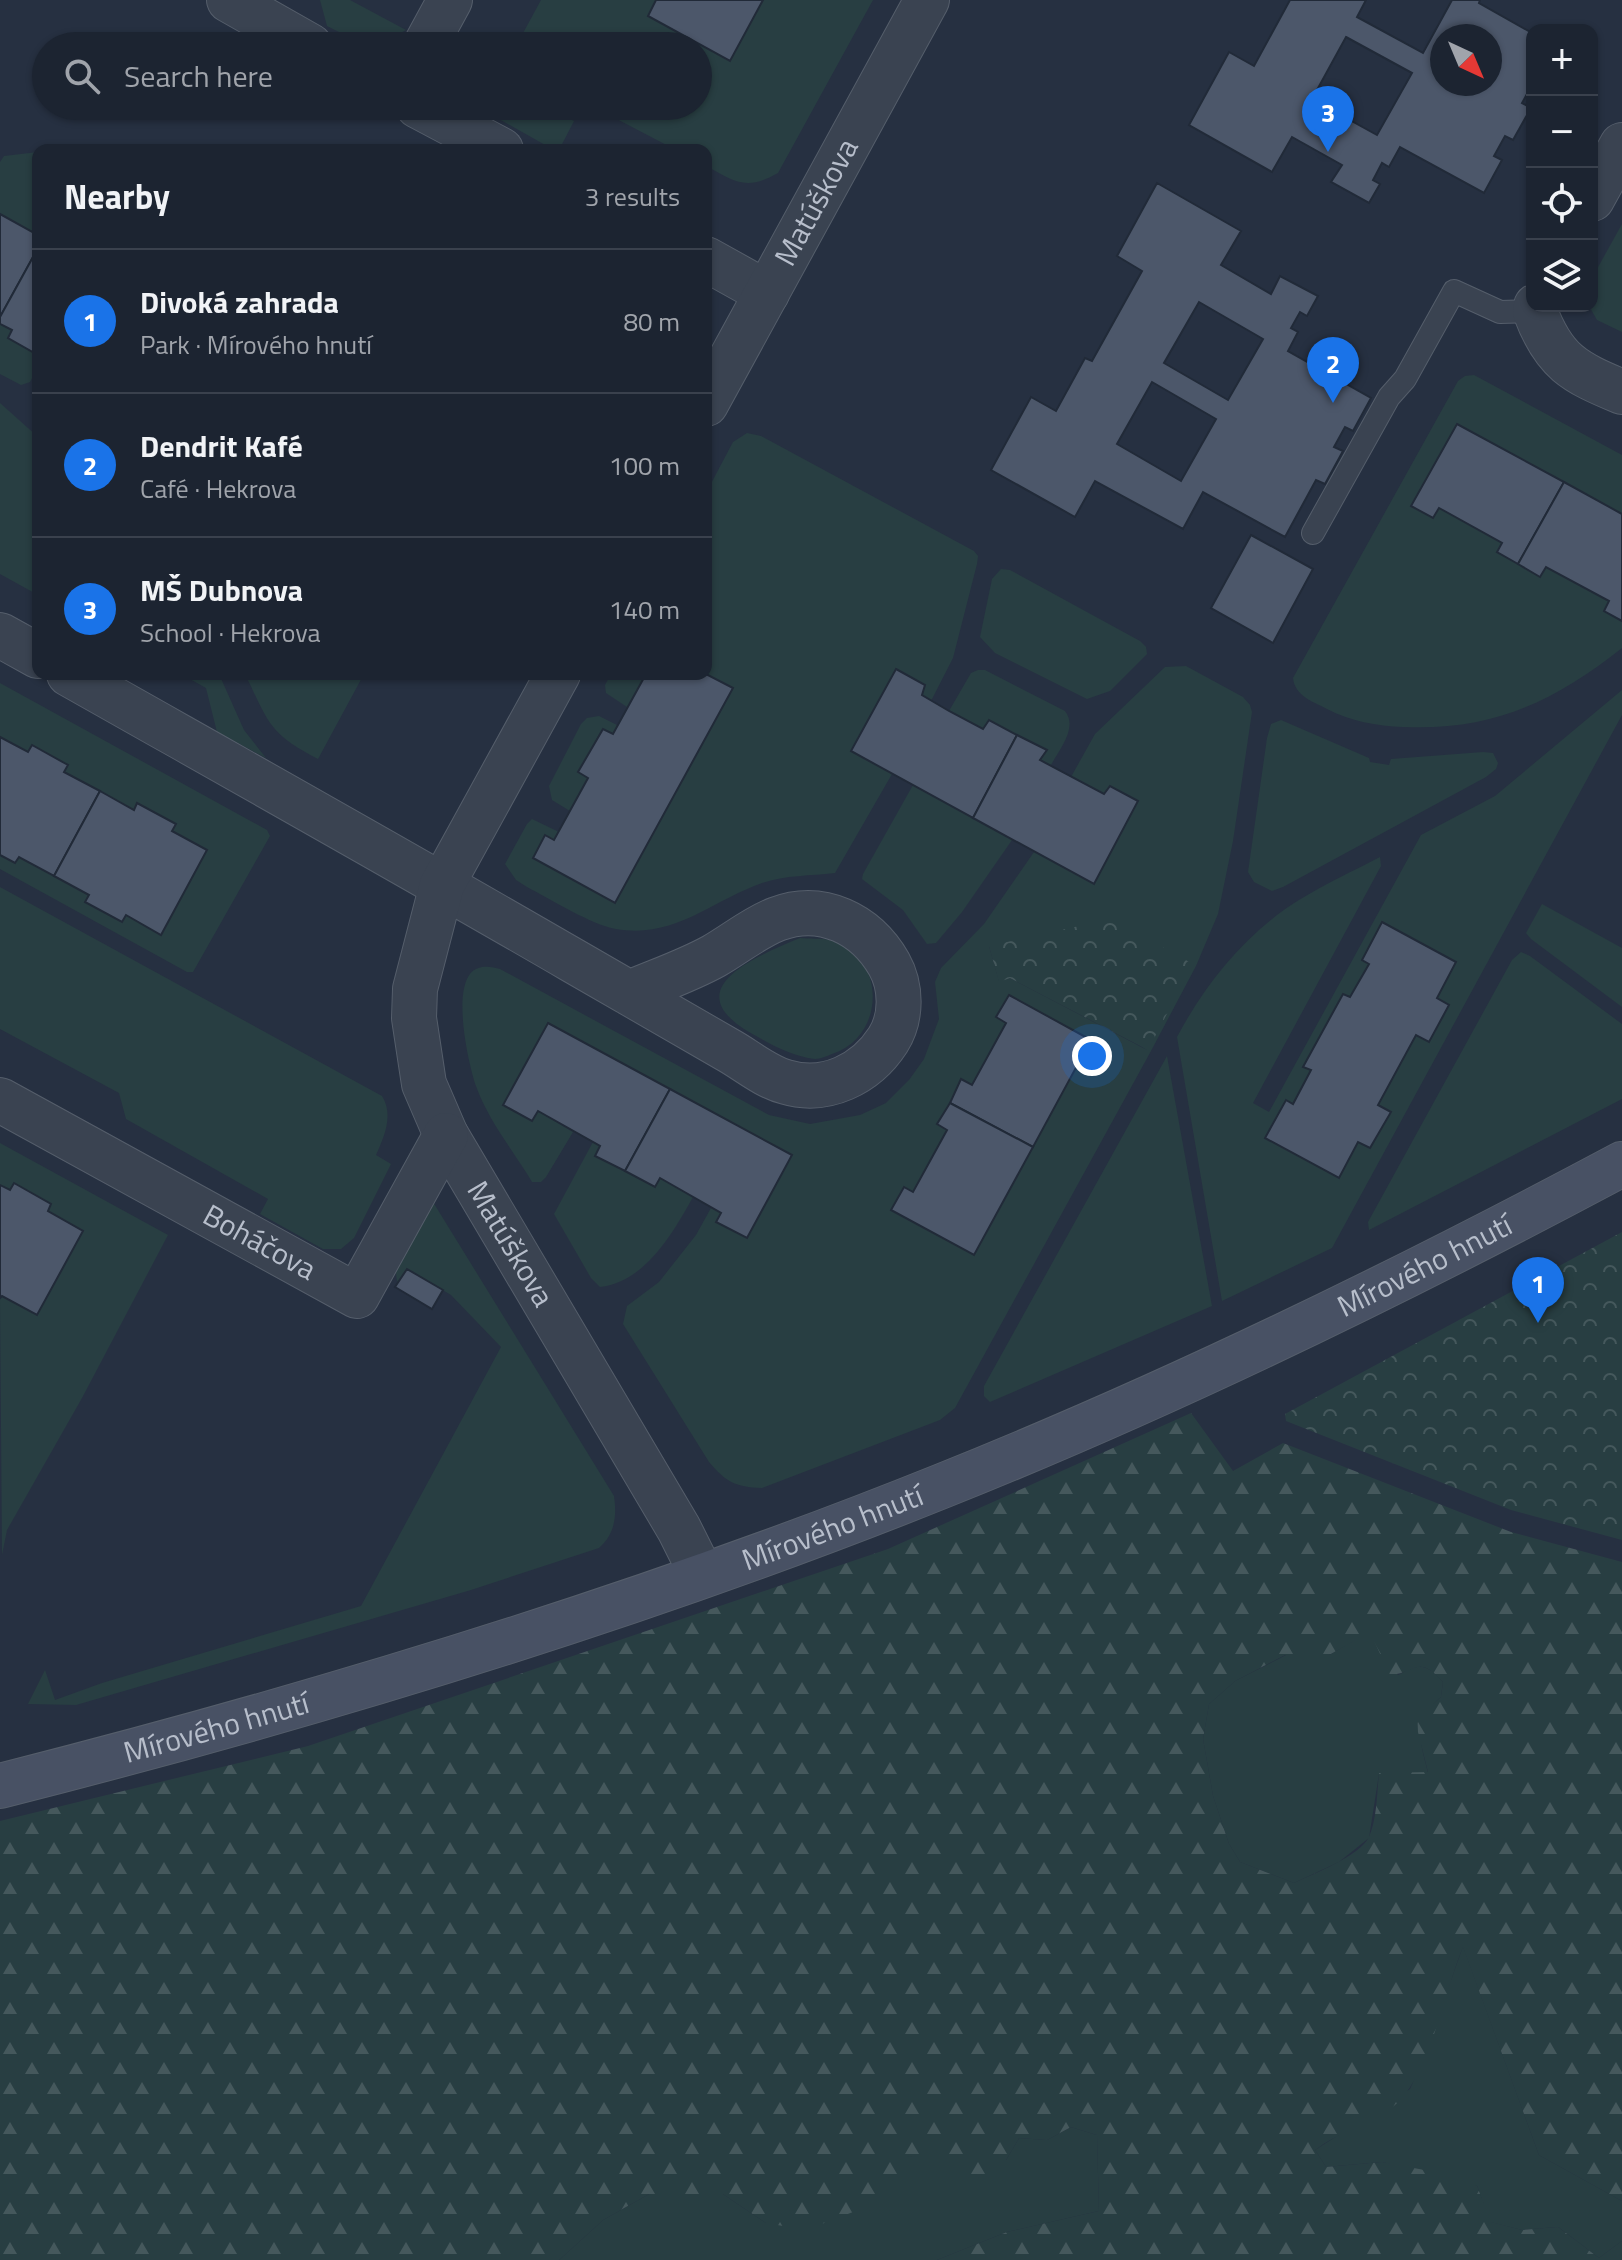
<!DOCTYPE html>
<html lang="en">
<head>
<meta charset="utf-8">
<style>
	:root { --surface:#1c2431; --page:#252c39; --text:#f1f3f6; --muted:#a0a4ab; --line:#3a414d; --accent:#1a73e8 }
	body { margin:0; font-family:"Titillium Web",sans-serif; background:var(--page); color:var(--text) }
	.controls { position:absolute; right:24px; top:24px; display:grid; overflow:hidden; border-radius:16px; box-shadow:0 2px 6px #0004 }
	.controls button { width:72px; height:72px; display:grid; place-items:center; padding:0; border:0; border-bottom:2px solid var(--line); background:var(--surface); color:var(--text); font:40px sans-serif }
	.compass { position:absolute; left:1430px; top:24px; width:72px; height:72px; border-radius:50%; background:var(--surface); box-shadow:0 2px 6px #0004; rotate:136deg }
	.you { position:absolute; left:1092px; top:1056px; width:28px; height:28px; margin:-20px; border:6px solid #fff; border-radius:50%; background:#1a73e8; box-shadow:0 0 0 12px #1a73e833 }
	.badge { display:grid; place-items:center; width:52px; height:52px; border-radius:50%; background:var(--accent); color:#fff; font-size:26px; font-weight:700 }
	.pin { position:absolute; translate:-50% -66px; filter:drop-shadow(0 2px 4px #0008) }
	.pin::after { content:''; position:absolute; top:42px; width:28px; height:24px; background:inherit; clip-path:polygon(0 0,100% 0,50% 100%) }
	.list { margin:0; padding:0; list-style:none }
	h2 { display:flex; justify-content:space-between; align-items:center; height:104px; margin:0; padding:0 32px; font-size:34px }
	h2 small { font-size:26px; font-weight:400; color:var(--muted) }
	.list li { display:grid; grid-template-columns:52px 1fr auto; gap:24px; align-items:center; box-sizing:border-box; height:144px; padding:0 32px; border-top:2px solid var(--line) }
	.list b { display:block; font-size:30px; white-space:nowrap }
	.list p { margin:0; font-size:26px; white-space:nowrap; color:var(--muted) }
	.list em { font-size:26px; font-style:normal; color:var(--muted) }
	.icon { flex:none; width:44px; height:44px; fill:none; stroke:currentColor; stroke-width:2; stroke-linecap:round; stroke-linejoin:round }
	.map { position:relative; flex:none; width:1622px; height:2260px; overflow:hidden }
	.search { position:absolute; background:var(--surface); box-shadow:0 2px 6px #0004; left:32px; top:32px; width:680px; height:88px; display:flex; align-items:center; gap:20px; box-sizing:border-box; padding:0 28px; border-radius:44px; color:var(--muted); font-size:30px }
	.panel { position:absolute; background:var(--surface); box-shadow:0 2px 6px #0004; left:32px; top:144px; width:680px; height:536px; border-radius:16px }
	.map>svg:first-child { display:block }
	.grass { fill:#283e42; fill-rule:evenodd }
	.forest { fill:url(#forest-firs); fill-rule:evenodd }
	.park { fill:url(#park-crowns) }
	.building { fill:#4c576a; stroke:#212a38; stroke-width:2; fill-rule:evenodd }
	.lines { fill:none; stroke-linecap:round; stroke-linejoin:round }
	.service-casing { stroke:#555e6b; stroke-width:24 }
	.minor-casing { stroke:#555e6b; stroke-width:46 }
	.secondary-casing { stroke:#555e6b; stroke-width:46 }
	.service { stroke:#3a4351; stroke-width:22 }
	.minor { stroke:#3a4351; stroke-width:44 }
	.secondary { stroke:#485164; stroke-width:44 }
	.labels { text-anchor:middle; stroke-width:8; stroke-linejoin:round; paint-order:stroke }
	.street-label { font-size:30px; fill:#b7becb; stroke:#1f2836 }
</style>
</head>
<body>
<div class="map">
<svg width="1622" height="2260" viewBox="0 0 1622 2260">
	<defs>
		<pattern id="forest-firs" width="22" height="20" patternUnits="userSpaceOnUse" patternTransform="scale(2)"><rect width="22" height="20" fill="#283e42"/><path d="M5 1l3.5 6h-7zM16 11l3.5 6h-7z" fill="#45585c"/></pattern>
		<pattern id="park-crowns" width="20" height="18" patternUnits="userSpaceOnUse" patternTransform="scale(2)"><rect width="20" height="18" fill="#283e42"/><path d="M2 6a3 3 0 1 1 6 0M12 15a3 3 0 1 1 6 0" fill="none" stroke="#45585c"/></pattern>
	</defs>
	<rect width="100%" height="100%" fill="#263041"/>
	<g class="grass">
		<path d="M320,0H350L406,30C374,50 357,41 327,26Z"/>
		<path d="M541,0H656L648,16L730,60L763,0H873L778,173C746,191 736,182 706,166V150H676L592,106H698V46H516Z"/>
		<path d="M476,106H546L574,121L559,150H554Z"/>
		<path d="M38,152V235L0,214V162L4,156Z"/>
		<path d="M1622,224V332L1597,320L1589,306H1592V278Z"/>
		<path d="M0,324L12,330L8,338L38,355L35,363L38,367L30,382L21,385L0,374Z"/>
		<path d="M1474,375L1622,455V514L1457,424L1411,506L1433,518L1439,508L1502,543L1497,552L1540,576L1546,567L1609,601L1604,611L1622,621V648C1554,702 1492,731 1403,727C1377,726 1350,721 1327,709C1312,701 1295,696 1293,678L1458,381L1465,376Z"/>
		<path d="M0,403L38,437V595L0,574Z"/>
		<path d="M747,433L761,436L974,551L978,556L977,564L953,658L931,701L922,695L925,685L896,669L851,751L892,774L835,873C810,876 786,875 762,883C711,901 675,939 616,929C592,925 550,899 527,887L516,880L505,864L527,824L532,819L559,832L554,840L544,836L533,858L615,903L733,689L706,674V493L733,442Z"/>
		<path d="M1001,569L1010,570L1140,641L1146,647L1147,654L1110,691L1087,699L995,653L980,637L992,579Z"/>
		<path d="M1186,666L1243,697L1250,705L1252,712L1233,841L1218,914L1196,966L1151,1051L955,1408L940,1420L762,1488C735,1487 726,1482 709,1462L623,1324L627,1306L659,1282L696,1235L711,1208L721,1213L747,1238L791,1155L548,1023L503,1105L532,1121L538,1111L573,1132L546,1177L541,1182H532C514,1152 488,1120 476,1086C468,1063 450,982 476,969C484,965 493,967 500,969L769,1115L810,1124L860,1115L886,1103L909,1080L924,1059L939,1019L935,982L941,968L984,924L1034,852L1094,884L1138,801L1110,786L1104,794L1071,777L1095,734L1165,667ZM989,946L1147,1050L1010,978L999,981ZM1009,995L1091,1040L974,1255L891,1210L904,1187L913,1192L947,1130L937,1123L950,1103L972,1085L1006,1023L997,1017Z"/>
		<path d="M978,670H985L1065,711C1078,728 1060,748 1051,765L1040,760L1046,751L989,720L983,729L949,711L971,673Z"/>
		<path d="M181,674H219L244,730L266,758L217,732L206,688Z"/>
		<path d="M245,674H364L318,759C268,733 269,723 245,674Z"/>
		<path d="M611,674H646L627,707L606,693L605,685Z"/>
		<path d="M0,683L267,830L270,836L193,972H187L0,869V855L15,863L19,857L89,895L85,902L121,922L126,915L161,934L207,851L172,831L176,824L138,803L134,810L64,772L68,765L32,745L28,752L0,737Z"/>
		<path d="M1622,690V715L1332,1248L1222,1301L1177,1037C1205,984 1247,932 1299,900C1325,884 1353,871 1380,857L1381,866L1253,1103L1269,1112L1421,835L1495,796ZM1382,922L1456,962L1378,1105L1390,1113L1371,1148L1358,1142L1339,1178L1265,1138L1286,1101L1293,1104L1311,1070L1304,1066L1343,994L1350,997L1369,964L1362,960Z"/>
		<path d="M599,716L617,725L613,734L602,729L579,772L588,778L570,811L552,800L549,786L581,724L587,718Z"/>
		<path d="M1281,720L1369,758L1370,762L1389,765L1391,759L1483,752L1493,753L1498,763L1496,769L1486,777L1283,887L1272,891L1254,882L1248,872L1267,738L1271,724Z"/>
		<path d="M913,785L1012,840L962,912L936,943L927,944L903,910L862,879L863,874Z"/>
		<path d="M0,887L382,1096C394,1115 384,1137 376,1155L391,1164L354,1238L341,1249H323L260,1214L268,1199L126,1119L119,1093L0,1029Z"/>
		<path d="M1542,904L1622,948V1007L1531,939L1526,933Z"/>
		<path d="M800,938C810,939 821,938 831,940C887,956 886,1037 832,1054C827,1056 820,1059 815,1059C795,1057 775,1047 758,1037C672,992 749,959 800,938Z"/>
		<path d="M1521,952L1530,956L1622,1024V1099L1369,1230L1368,1222L1512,960Z"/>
		<path d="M1167,1056L1212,1306L990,1402L984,1396V1386Z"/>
		<path d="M593,1142L600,1146L596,1156L654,1187L660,1178L693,1197C673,1233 645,1282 600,1287L591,1278L554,1214Z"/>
		<path d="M0,1143L168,1235L82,1398L7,1530L2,1555L0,1298L2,1296L37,1315L83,1231L48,1211L51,1204L15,1184L10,1190L0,1185Z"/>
		<path d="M433,1202L614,1496C617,1516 615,1534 599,1548L471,1590L76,1705L28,1704L45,1670L55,1700L102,1683L361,1606L501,1347L451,1295L407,1269L398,1283C388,1259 420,1222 433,1202Z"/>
		<path d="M1370,1631L1398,1675C1419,1663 1427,1663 1443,1682L1441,1697C1412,1723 1420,1739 1428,1773L1379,1774L1369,1838L1339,1862L1294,1883L1240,1862L1229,1844L1213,1796L1203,1739L1209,1704L1235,1681L1286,1655H1329Z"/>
		<path d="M1463,1946L1539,2155L1622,2201V2241L1599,2258L1558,2227L1522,2230L1490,2222L1477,2186L1382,2162L1326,2167L1315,2150L1410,2089L1425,2054Z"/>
		<path d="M1071,2127L1097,2135L1099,2211L1007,2232L937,2260H559L603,2220L649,2194H723L766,2223L908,2156L1006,2160L1019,2138L1047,2140Z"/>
	</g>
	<path class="forest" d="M1191,1413L1233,1471L1283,1443L1511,1532L1622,1562V2201L1539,2155L1463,1947C1445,1989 1428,2083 1391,2108C1367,2125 1338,2132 1315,2150L1326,2167L1382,2162L1456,2176L1477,2186L1491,2222L1522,2230L1558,2227L1599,2258L1622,2241V2260H937L1007,2232L1099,2211L1097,2135L1071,2127L1047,2140L1019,2138L1006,2160L979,2182L950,2179L934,2159L908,2156L893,2191L853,2212L806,2230L766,2223L723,2194H649L603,2220L559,2260H0V1821L308,1746L888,1549ZM1370,1632L1390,1675C1417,1673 1418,1654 1443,1682L1441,1697L1430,1707L1417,1709L1418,1732L1428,1772L1379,1773C1377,1793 1377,1819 1369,1837C1360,1856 1313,1874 1294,1883L1240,1862L1229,1844L1213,1796L1203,1739L1209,1704L1235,1681L1285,1655H1329Z"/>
	<g class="park">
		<path d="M1111,919L1193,964L1148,1050L1010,978L999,982L989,946Z"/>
		<path d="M1622,1232V1540L1511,1510L1286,1421L1285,1414Z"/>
	</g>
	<g class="building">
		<path d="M656,0H763L730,61L648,16Z"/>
		<path d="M1290,0H1366L1357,17L1423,53L1452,0H1480L1479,3L1532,33V85L1522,103L1531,108L1513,140L1505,136L1494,156L1502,160L1484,193L1400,147L1389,167L1382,163L1373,180L1380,184L1369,203L1331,182L1342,165L1292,137L1272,172L1189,125L1229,52L1254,66ZM1442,36H1490V84H1442ZM1346,37L1412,73L1377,135L1312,99Z"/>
		<path d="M1157,183L1241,231L1221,265L1271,294L1280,276L1318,296L1307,316L1300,312L1291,328L1298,332L1288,351L1371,398L1353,431L1345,427L1334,447L1343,451L1325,484L1316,480L1285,537L1203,492L1183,529L1095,481L1075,517L991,470L1031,397L1056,411L1085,358L1092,361L1142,271L1117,256ZM1199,302L1263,339L1228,400L1164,363ZM1152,382L1216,419L1181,481L1117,444Z"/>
		<path d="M0,214L38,235V248L0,317Z"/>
		<path d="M38,248V355L8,338L12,330L0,324V317Z"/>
		<path d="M1457,424L1564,482L1518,564L1497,552L1502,543L1439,508L1433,518L1411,506Z"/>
		<path d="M1564,482L1622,514V621L1604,611L1609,601L1546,567L1540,577L1518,564Z"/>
		<path d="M1251,535L1313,569L1273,643L1211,608Z"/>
		<path d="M896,669L925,685L922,695L949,711L983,729L989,720L1017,735L973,818L851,751Z"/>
		<path d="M646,674H706L733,688L615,903L533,858L545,835L554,840L588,778L578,772L603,729L613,734Z"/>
		<path d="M1017,735L1047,750L1040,760L1104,794L1110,786L1138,801L1094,884L973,818Z"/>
		<path d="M0,737L28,752L32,745L68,765L64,772L100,791L54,876L19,857L15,863L0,855Z"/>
		<path d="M100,791L134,810L137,803L176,824L172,831L207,850L161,935L126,915L122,922L85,902L89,895L54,876Z"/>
		<path d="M1382,922L1456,962L1437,998L1449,1005L1429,1042L1416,1035L1378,1105L1391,1112L1370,1148L1358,1142L1339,1178L1265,1138L1286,1100L1293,1104L1311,1070L1303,1067L1343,994L1350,997L1369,964L1362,960Z"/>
		<path d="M1009,995L1091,1040L1033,1147L950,1103L961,1079L972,1085L1006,1023L996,1017Z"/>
		<path d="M548,1023L670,1089L625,1171L595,1156L600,1146L538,1111L532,1121L503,1105Z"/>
		<path d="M670,1089L792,1155L747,1238L716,1222L721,1213L660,1178L655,1187L625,1171Z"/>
		<path d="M950,1103L1033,1147L974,1255L891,1210L904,1187L913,1192L947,1130L937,1124Z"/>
		<path d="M14,1183L51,1204L48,1211L83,1231L37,1315L2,1296L0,1298V1185L10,1190Z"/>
		<path d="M407,1269L443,1290L432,1309L395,1287Z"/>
	</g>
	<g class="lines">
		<defs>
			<path id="service" d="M1313,533L1389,397L1405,379L1454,291L1500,312L1535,311"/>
			<g id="minor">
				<path d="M229,0L310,46"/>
				<path d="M425,46L450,0"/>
				<path d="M418,106L501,150"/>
				<path d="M1592,199L1622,145"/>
				<path d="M706,259L767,293"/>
				<path d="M1536,306L1535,311C1554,362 1574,372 1622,392"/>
				<path id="s1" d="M706,404L927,0"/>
				<path d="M0,635L38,656"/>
				<path d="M69,674C237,769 405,863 572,960C624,990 676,1020 728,1050C746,1060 766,1077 786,1082C826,1094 866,1074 888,1040C902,1018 902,987 889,964C866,924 822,902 777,919C754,928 735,944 714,956C687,971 657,981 629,993"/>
				<path id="s2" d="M558,674L442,885L415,989L414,1018L424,1084L446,1135L679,1529L702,1575"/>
				<path id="s3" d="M0,1100L357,1296L446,1135"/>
			</g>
			<g id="secondary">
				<path id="s4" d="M0,1786C319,1705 636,1609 942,1486C1175,1393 1401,1282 1622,1164"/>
			</g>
		</defs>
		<use href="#service" class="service-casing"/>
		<use href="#minor" class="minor-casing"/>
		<use href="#secondary" class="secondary-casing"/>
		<use href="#service" class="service"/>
		<use href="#minor" class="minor"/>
		<use href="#secondary" class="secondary"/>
	</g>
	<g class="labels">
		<g class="street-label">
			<text dy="10" stroke="none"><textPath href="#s1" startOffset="230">Matúškova</textPath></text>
			<text dy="10" stroke="none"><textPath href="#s3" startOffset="296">Boháčova</textPath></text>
			<text dy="10" stroke="none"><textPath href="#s2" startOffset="626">Matúškova</textPath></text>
			<text dy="10" stroke="none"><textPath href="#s4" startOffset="1520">Mírového hnutí</textPath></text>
			<text dy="10" stroke="none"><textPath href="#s4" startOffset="872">Mírového hnutí</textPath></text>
			<text dy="10" stroke="none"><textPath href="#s4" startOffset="224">Mírového hnutí</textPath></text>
		</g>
	</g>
</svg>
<div class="controls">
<button>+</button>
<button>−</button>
<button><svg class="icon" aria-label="locate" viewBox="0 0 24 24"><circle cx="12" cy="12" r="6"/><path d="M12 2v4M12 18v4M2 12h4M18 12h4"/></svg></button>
<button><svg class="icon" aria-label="layers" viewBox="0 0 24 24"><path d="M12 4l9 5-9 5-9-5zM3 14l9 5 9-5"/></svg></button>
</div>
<svg class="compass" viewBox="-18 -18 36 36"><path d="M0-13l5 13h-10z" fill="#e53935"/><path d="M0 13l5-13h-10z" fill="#a0a4ab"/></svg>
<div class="you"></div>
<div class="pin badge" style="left:1538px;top:1323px">1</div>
<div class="pin badge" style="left:1333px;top:403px">2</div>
<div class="pin badge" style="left:1328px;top:152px">3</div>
<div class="search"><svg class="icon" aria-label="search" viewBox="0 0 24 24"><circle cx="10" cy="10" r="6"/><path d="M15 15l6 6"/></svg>Search here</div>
<section class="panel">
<h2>Nearby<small>3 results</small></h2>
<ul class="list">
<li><span class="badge">1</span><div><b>Divoká zahrada</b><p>Park · Mírového hnutí</p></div><em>80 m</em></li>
<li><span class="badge">2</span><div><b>Dendrit Kafé</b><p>Café · Hekrova</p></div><em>100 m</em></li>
<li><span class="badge">3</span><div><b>MŠ Dubnova</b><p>School · Hekrova</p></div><em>140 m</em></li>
</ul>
</section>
</div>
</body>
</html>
